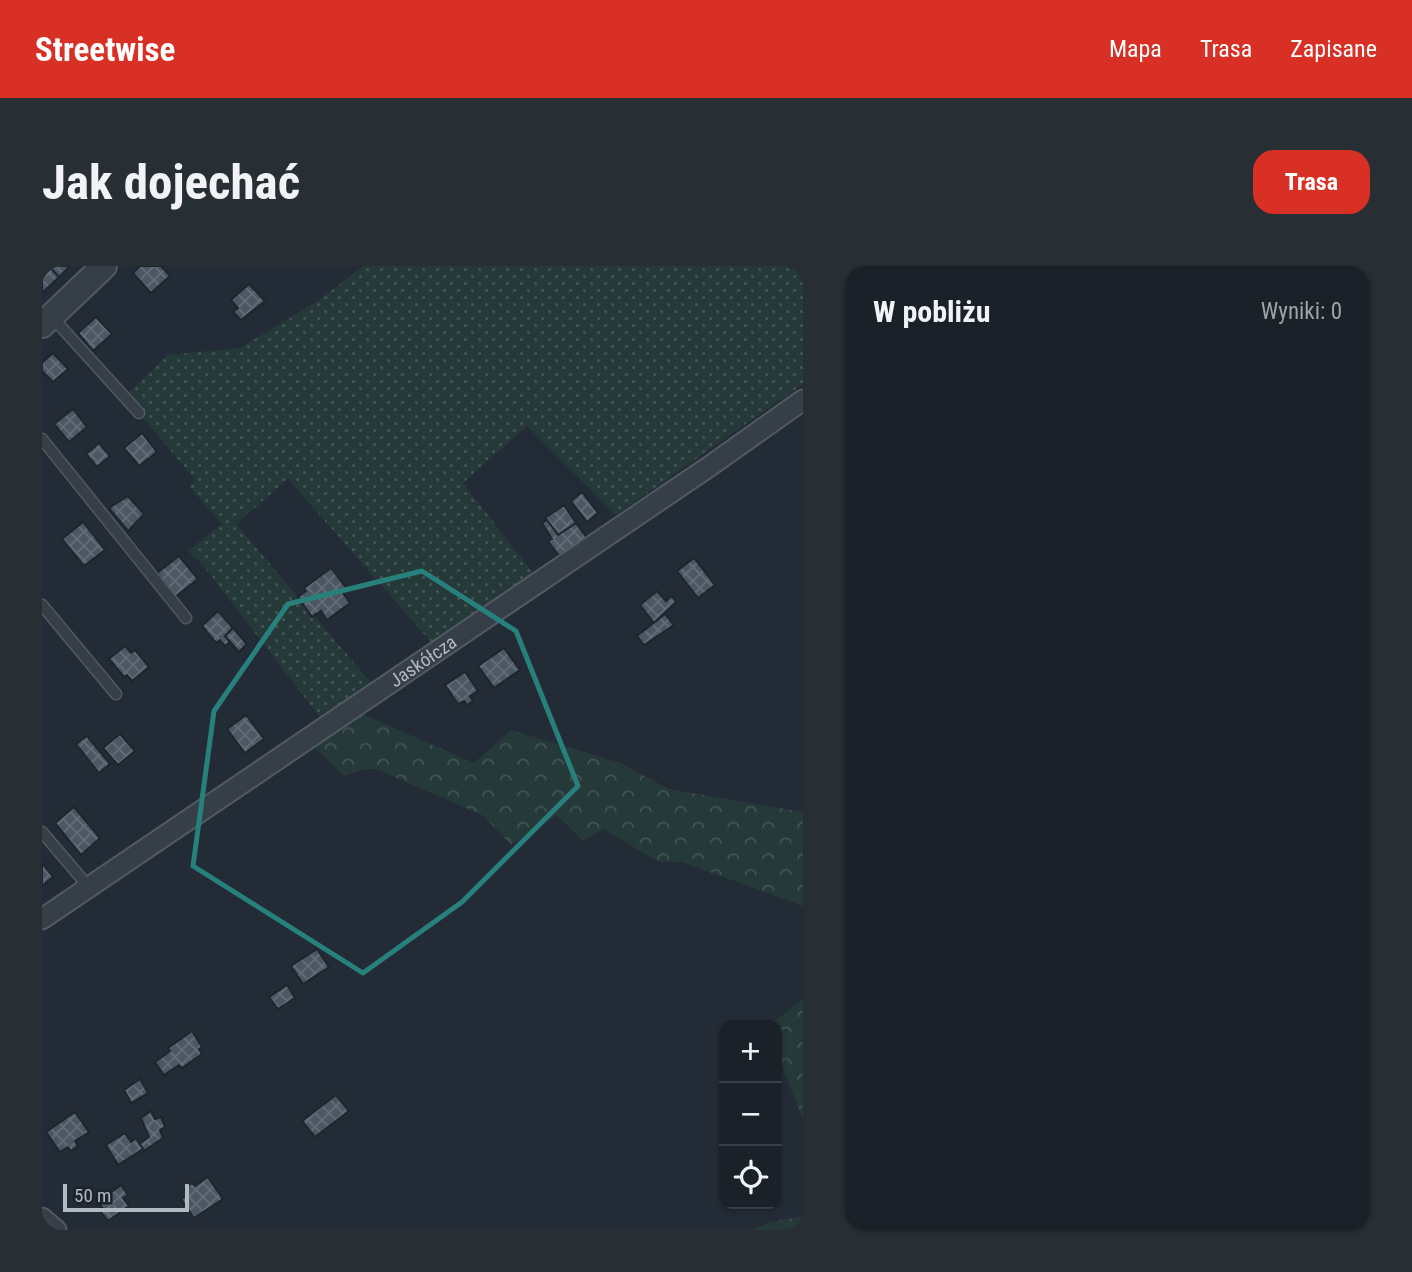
<!DOCTYPE html>
<html lang="pl">
<head>
<meta charset="utf-8">
<style>
	:root { --surface:#1a2128; --page:#272e34; --text:#f1f3f6; --muted:#9fa3a8; --line:#383e45; --accent:#d93025 }
	body { margin:0; font-family:"Roboto Condensed",sans-serif; background:var(--page); color:var(--text) }
	.controls { position:absolute; right:21px; bottom:21px; display:grid; overflow:hidden; border-radius:14px; box-shadow:0 2px 5px #0004 }
	.controls button { width:63px; height:63px; display:grid; place-items:center; padding:0; border:0; border-bottom:2px solid var(--line); background:var(--surface); color:var(--text); font:35px sans-serif }
	.scale { position:absolute; left:21px; bottom:18px; width:126px; box-sizing:border-box; padding-left:7px; border:4px solid #b1b9c3; border-top:0; font-size:19px; line-height:24px; white-space:nowrap; color:#b1b9c3; -webkit-text-stroke:5px #1b232b; paint-order:stroke }
	.list { margin:0; padding:0; list-style:none }
	h2 { display:flex; justify-content:space-between; align-items:center; height:91px; margin:0; padding:0 28px; font-size:30px }
	h2 small { font-size:23px; font-weight:400; color:var(--muted) }
	.icon { flex:none; width:38px; height:38px; fill:none; stroke:currentColor; stroke-width:2; stroke-linecap:round; stroke-linejoin:round }
	.map { position:relative; flex:none; width:761px; height:964px; overflow:hidden; border-radius:21px }
	header { display:flex; align-items:center; gap:42px; box-sizing:border-box; height:98px; padding:0 35px; background:var(--accent); color:#fff }
	header strong { font-size:33px }
	nav { display:flex; gap:38px; margin-inline-start:auto; font-size:24px }
	.intro { display:flex; align-items:center; justify-content:space-between; box-sizing:border-box; height:168px; padding:0 42px }
	h1 { margin:0; font-size:49px }
	.button { padding:18px 32px; border-radius:21px; background:var(--accent); color:#fff; font-size:24px; font-weight:700 }
	main { display:flex; gap:42px; padding:0 42px }
	aside { flex:1; background:var(--surface); border-radius:21px; box-shadow:0 2px 5px #0004 }
	.map>svg:first-child { display:block }
	.grass { fill:url(#grass-dots) }
	.forest { fill:url(#forest-crowns) }
	.building { fill:url(#building-cross-hatch); stroke:#1d252e; stroke-width:2 }
	.lines { fill:none; stroke-linecap:round; stroke-linejoin:round }
	.service-casing { stroke:#515962; stroke-width:13 }
	.minor-casing { stroke:#515962; stroke-width:23 }
	.tertiary-casing { stroke:#515962; stroke-width:28 }
	.service { stroke:#363e47; stroke-width:10 }
	.minor { stroke:#363e47; stroke-width:19 }
	.tertiary { stroke:#363e47; stroke-width:24 }
	.marked { fill:none; stroke:#27807b; stroke-width:5; stroke-linejoin:round }
	.labels { text-anchor:middle; stroke-width:6; stroke-linejoin:round; paint-order:stroke }
	.street-label { font-size:19px; fill:#b1b9c3; stroke:#1b232b }
</style>
</head>
<body>
<header>
<strong>Streetwise</strong>
<nav><a>Mapa</a><a>Trasa</a><a>Zapisane</a></nav>
</header>
<div class="intro"><h1>Jak dojechać</h1><a class="button">Trasa</a></div>
<main>
<div class="map">
<svg width="761" height="964" viewBox="0 0 761 964">
	<defs>
		<pattern id="grass-dots" width="8" height="8" patternUnits="userSpaceOnUse" patternTransform="scale(1.75)"><rect width="8" height="8" fill="#253938"/><path d="M2 2h.1M6 6h.1" fill="none" stroke="#425453" stroke-width="1.8" stroke-linecap="round"/></pattern>
		<pattern id="forest-crowns" width="20" height="18" patternUnits="userSpaceOnUse" patternTransform="scale(1.75)"><rect width="20" height="18" fill="#253938"/><path d="M2 6a3 3 0 1 1 6 0M12 15a3 3 0 1 1 6 0" fill="none" stroke="#425453"/></pattern>
		<pattern id="building-cross-hatch" width="8" height="8" patternUnits="userSpaceOnUse" patternTransform="scale(1.75)"><rect width="8" height="8" fill="#4b5762"/><path d="M0 0l8 8M0 8l8-8" fill="none" stroke="#636d77"/></pattern>
	</defs>
	<rect width="100%" height="100%" fill="#232c36"/>
	<path class="grass" d="M321,0H761V118L574,249L485,160L421,217L494,311L390,377L246,213L194,258L330,418L281,455L160,298L146,285L180,258L147,220L154,215L83,130L126,89L198,82L276,35Z"/>
	<g class="forest">
		<path d="M311,444L432,497L469,464L578,497L627,523L761,546V640L640,596H617L561,563L541,575L515,549L469,579L442,550L334,503H323L302,510L266,475Z"/>
		<path d="M761,733V853L735,787V759H728Z"/>
		<path d="M761,950V964H710L729,956Z"/>
	</g>
	<g class="building">
		<path d="M0,0H7L17,11L0,27Z"/>
		<path d="M7,0H28L17,11Z"/>
		<path d="M98,0H119L128,10L109,27L91,7Z"/>
		<path d="M207,18L223,35L199,54L191,46L196,42L189,34Z"/>
		<path d="M54,51L70,68L51,85L36,67Z"/>
		<path d="M11,87L26,103L11,116L0,105V97Z"/>
		<path d="M31,143L45,161L27,176L12,158Z"/>
		<path d="M100,167L115,186L97,200L82,182Z"/>
		<path d="M57,177L68,190L55,201L44,188Z"/>
		<path d="M540,226L556,247L545,256L529,235Z"/>
		<path d="M86,230L102,248L86,265L67,242Z"/>
		<path d="M522,239L534,257L516,269L503,252Z"/>
		<path d="M505,254L516,269L534,257L545,272L518,291L506,275L510,273L500,257Z"/>
		<path d="M41,256L63,284L42,300L20,273Z"/>
		<path d="M137,290L156,313L133,331L115,307Z"/>
		<path d="M652,292L673,319L656,332L635,305Z"/>
		<path d="M289,302L305,323L300,326L308,337L285,354L279,345L270,351L256,331L264,325L262,322Z"/>
		<path d="M615,325L624,335L630,330L634,336L612,357L598,339Z"/>
		<path d="M176,345L191,362L183,370L188,376L183,380L178,374L174,377L160,360Z"/>
		<path d="M623,348L632,359L602,379L595,370Z"/>
		<path d="M191,362L205,378L197,386L183,370Z"/>
		<path d="M83,380L89,387L93,384L107,401L90,415L85,409L82,411L67,393Z"/>
		<path d="M462,382L478,404L452,422L436,400Z"/>
		<path d="M423,406L436,425L428,430L431,435L425,439L422,435L416,438L403,419Z"/>
		<path d="M204,449L222,473L203,487L185,463Z"/>
		<path d="M78,468L93,485L76,499L61,482Z"/>
		<path d="M45,470L68,498L57,507L34,478Z"/>
		<path d="M32,541L58,572L39,589L13,557Z"/>
		<path d="M0,597L11,611L0,620Z"/>
		<path d="M275,683L287,701L261,718L249,700Z"/>
		<path d="M245,719L253,732L236,743L227,731Z"/>
		<path d="M150,765L160,781L157,783L160,788L140,802L137,799L122,809L113,796L128,785L126,782Z"/>
		<path d="M98,813L106,827L89,837L82,824Z"/>
		<path d="M294,829L307,845L273,871L260,855Z"/>
		<path d="M109,845L113,853L119,851L123,861L118,864L121,872L96,889L94,887L101,883L97,878L107,871L99,852Z"/>
		<path d="M33,846L47,866L33,875L36,880L29,885L26,881L18,886L4,866Z"/>
		<path d="M83,867L89,876L94,872L101,883L76,899L64,879Z"/>
		<path d="M166,911L181,933L152,952L139,933L146,928L142,923L150,917L153,920Z"/>
		<path d="M79,919L86,929L81,932L87,940L66,955L59,946L62,944L56,936Z"/>
	</g>
	<g class="lines">
		<defs>
			<g id="service">
				<path d="M10,51L97,147"/>
				<path d="M0,173L144,352"/>
				<path d="M0,339L74,428"/>
				<path d="M0,566L46,620"/>
			</g>
			<g id="minor">
				<path id="s1" d="M0,653L668,200L761,134"/>
				<path d="M0,952L14,964"/>
			</g>
			<path id="tertiary" d="M0,59L62,0"/>
		</defs>
		<use href="#service" class="service-casing"/>
		<use href="#minor" class="minor-casing"/>
		<use href="#tertiary" class="tertiary-casing"/>
		<use href="#service" class="service"/>
		<use href="#minor" class="minor"/>
		<use href="#tertiary" class="tertiary"/>
	</g>
	<path class="marked" d="M380,305L474,365L536,520L420,636L321,707L151,600L172,445L246,338Z"/>
	<g class="labels">
		<g class="street-label">
			<text dy="7" stroke="none"><textPath href="#s1" startOffset="460">Jaskółcza</textPath></text>
		</g>
	</g>
</svg>
<div class="controls">
<button>+</button>
<button>−</button>
<button><svg class="icon" aria-label="locate" viewBox="0 0 24 24"><circle cx="12" cy="12" r="6"/><path d="M12 2v4M12 18v4M2 12h4M18 12h4"/></svg></button>
</div>
<div class="scale">50 m</div>
</div>
<aside>
<h2>W pobliżu<small>Wyniki: 0</small></h2>
<ul class="list">
</ul>
</aside>
</main>
</body>
</html>
